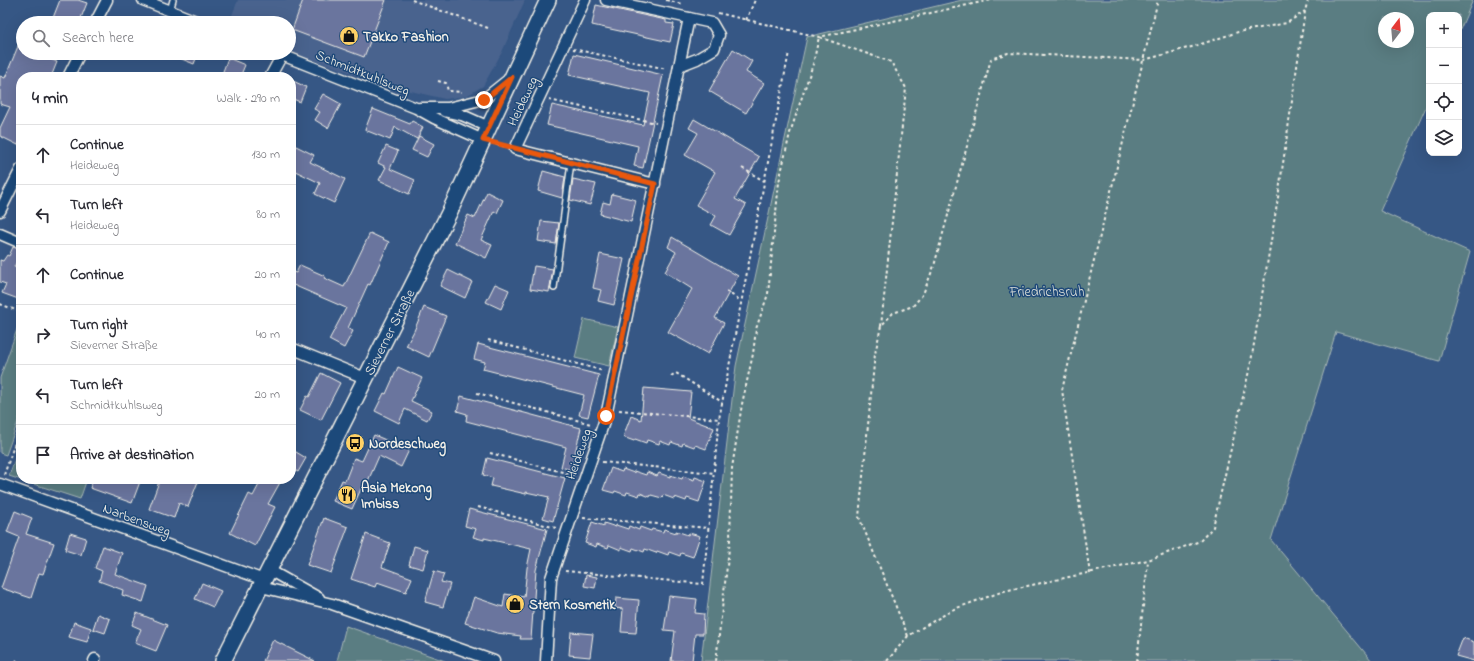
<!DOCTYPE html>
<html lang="en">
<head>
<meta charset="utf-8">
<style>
	:root { --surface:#fff; --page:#f7f7f7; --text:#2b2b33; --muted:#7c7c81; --line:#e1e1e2 }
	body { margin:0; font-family:"Indie Flower",sans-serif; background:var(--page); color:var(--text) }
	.controls { position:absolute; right:12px; top:12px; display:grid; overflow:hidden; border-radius:8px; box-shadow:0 4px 16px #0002 }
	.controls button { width:36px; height:36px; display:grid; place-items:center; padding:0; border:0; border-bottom:1px solid var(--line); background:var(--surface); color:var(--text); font:20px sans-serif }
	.compass { position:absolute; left:1378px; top:12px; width:36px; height:36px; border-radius:50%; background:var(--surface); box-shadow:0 4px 16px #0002; rotate:16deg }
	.stop { position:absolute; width:12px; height:12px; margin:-9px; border:3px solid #ea580c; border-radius:50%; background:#fff }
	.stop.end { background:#ea580c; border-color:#fff; box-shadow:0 1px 4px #0008 }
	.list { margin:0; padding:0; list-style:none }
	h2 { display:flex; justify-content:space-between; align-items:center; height:52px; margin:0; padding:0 16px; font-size:17px }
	h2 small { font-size:13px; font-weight:400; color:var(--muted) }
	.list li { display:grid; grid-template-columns:26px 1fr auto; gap:12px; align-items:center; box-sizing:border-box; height:60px; padding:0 16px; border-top:1px solid var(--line) }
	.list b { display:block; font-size:15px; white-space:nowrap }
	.list p { margin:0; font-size:13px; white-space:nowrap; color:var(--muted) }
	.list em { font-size:13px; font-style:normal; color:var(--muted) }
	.icon { flex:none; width:22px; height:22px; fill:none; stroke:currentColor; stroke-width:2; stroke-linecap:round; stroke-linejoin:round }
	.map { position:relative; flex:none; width:1474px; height:661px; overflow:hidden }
	.search { position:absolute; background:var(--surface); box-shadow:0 4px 16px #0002; left:16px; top:16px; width:280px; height:44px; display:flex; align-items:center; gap:10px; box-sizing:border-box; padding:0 14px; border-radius:22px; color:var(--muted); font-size:15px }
	.panel { position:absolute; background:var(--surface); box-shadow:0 4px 16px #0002; left:16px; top:72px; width:280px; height:412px; border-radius:16px }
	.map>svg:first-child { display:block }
	.built { fill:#49638e }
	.green { fill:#5a7d82; stroke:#a7b7b5; fill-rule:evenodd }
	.building { fill:#6a749e; stroke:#f4f1e8 }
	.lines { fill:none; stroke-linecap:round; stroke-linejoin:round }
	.service-casing { stroke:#f4f1e8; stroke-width:8 }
	.minor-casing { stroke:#f4f1e8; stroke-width:13 }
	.secondary-casing { stroke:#f4f1e8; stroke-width:18 }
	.path { stroke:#f4f1e8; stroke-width:2; stroke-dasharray:3 3; stroke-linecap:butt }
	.service { stroke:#1f4a7a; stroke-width:5 }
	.minor { stroke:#1f4a7a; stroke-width:10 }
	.secondary { stroke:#1f4a7a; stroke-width:15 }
	.route { stroke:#ea580c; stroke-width:5 }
	.labels { text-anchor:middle; stroke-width:3; stroke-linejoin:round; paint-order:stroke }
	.poi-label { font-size:14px; font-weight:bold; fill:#f4f1e8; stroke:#1f4a7a; text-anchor:start }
	.street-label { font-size:14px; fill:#f4f1e8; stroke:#1f4a7a }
	.park-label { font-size:14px; fill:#dde0d9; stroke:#1f4a7a }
</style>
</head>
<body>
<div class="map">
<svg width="1474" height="661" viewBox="0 0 1474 661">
	<rect width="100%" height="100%" fill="#365785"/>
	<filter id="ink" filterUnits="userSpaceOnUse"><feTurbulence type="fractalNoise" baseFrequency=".025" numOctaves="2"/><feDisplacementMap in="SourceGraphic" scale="8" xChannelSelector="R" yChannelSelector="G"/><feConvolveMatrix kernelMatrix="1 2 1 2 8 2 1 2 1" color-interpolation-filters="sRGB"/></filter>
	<g filter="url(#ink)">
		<path class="built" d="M238,0H525L502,52L483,86L466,96L445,99L385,85L289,51V23H229Z"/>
		<g class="green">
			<path d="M962,0H1473L1459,32V15H1429V100L1380,211L1470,252L1439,361L1336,332L1271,540L1372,661H701L736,366L807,37ZM1384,18H1408V42H1384Z"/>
			<path d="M21,318V413L6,455L0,453V378Z"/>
			<path d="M584,319L618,327L609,366L575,358Z"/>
			<path d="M21,442V479H87L80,499L9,476Z"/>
			<path d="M346,626L445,661H337Z"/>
		</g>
		<g class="building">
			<path d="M60,0H78L87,3L79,23H51Z"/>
			<path d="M303,0H386L364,57L292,30Z"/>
			<path d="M596,5L666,20V23L674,24L670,42L592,25Z"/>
			<path d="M23,34V53H36L57,62L51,77H21V139L18,145L0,136V128L10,107L0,104V76L5,78Z"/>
			<path d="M733,49L752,61L746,72L764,83L746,113L709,91Z"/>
			<path d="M167,53H198L194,64Z"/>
			<path d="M574,54L663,75L643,168L634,166L638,146L547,125L552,105L643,125L650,93L569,75Z"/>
			<path d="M228,58L245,65L240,77H229L222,74Z"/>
			<path d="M291,80L306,87L300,102L291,98Z"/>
			<path d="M323,94L341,104L328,128L315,120L320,112L314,109Z"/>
			<path d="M373,109L410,124L412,121L423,127L417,139L395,127L390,140L365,130Z"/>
			<path d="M694,119L759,157L735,199L746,205L729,235L711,225L716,216L696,205L715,172L685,155L698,133L689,128Z"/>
			<path d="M419,136L434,144L427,157L412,150Z"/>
			<path d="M294,145L314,155L310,162L345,179L334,203L315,194L320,183L291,169V150Z"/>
			<path d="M386,146L398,151L390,169L415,180L409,194L379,180L386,167L378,163Z"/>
			<path d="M543,171L565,177L562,198L538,191Z"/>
			<path d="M573,179L596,184L590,205L570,200Z"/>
			<path d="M487,192L503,200L497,213L494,211L481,240L492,245L486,258L455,243L468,215L475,218Z"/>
			<path d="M612,194L636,200L631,222L600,214L603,202L610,204Z"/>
			<path d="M541,221L559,223L556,244L538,241Z"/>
			<path d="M370,233L389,242L370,285L368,284L348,328L353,331L344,348L329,340L346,308L291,284V271L296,273L300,265L325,276L324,278L344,287Z"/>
			<path d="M672,237L738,276L715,318L724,323L708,354L668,332L692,289L665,272L676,252L668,247Z"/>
			<path d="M13,247L21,250V253L14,267L21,269V300L2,293L6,284L0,282V260L3,261L7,255L9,256Z"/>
			<path d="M600,254L624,259L614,305L598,301L601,290L593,288Z"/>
			<path d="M534,266L553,269L549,292L530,289Z"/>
			<path d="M448,270L472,282L465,298L440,286Z"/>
			<path d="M495,284L509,290L501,309L486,302Z"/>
			<path d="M424,307L446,316L429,357L406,346L414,331Z"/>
			<path d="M478,344L599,375L588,417L579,415L584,395L483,369L485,362L474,359Z"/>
			<path d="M398,367L422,378L411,401L432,411L427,420L405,409L399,423L375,411L384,393L386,394Z"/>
			<path d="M321,373L340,383L321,420L300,410L307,396L309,397Z"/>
			<path d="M644,388L691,392L688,418L714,428L706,449L695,445L694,447L683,443L682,446L671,442L670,445L660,441L659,444L647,440L646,443L635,439L634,441L623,437L631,416L641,420Z"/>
			<path d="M461,396L581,428L571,470L561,467L566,447L466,421L467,414L457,411Z"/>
			<path d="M374,435L409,450L401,467L379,456L368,481L365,480L352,509L333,501L342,480L345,481L354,458L362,461Z"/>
			<path d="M291,449L306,458L298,472L291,468Z"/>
			<path d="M487,458L565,478L553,521L543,518L549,497L526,492V494L491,486L493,478L483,475Z"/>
			<path d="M611,468L622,472L623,469L634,473V471L646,475L647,472L657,476L659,473L670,477V475L682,479L683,476L694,480L695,477L706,481L699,502L687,498L686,501L675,497L674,499L663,495L662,498L651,495L650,497L640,493L639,496L627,492L626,495L615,491L614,493L603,490Z"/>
			<path d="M93,479H141L132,503L90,488Z"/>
			<path d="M160,479H199L188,507L179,503L174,518L149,509Z"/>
			<path d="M262,479H282L268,504L275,507L255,546L230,533L249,494L253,496Z"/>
			<path d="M469,509L547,529L536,570L531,639H520L521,636L497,633L465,623L474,597L503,607L505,594L524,597L527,568L531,549L484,538V540L473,537L476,529L465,526Z"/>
			<path d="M15,511L32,518L26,534L54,543L43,574L39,573L31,598L1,588L19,537L7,532Z"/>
			<path d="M324,518L348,527L331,573L307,565Z"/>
			<path d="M592,522L604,526V523L616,527V525L628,529L629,526L639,530L640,527L651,531L652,529L663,532L664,529L676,533V531L688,535L689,533L700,536L693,557L681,553L680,556L669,552L668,555L657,551L656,553L645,549L644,552L633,548L632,551L621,547V550L609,545L608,548L597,544L596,547L585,543Z"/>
			<path d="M70,533L86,538L81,555L65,550Z"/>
			<path d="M366,534L390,543L382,567L412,578L406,592L377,582L375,587L351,579Z"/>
			<path d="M103,546L122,553L115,574L148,586L143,602L122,595L123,590L99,581L102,571L95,568Z"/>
			<path d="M414,546L428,550L423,569L409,565Z"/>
			<path d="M434,571L444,574L441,582L450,584L443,607L425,602Z"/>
			<path d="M586,575L597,577L595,588L584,586Z"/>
			<path d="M202,583L221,591L213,607L195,599Z"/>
			<path d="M669,596L697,599L695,613L704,614L703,634H695L692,661H671L675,631L664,630Z"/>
			<path d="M616,598L639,600L636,633L621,632L623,609L615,608Z"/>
			<path d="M137,613L167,625L156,651L135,643L141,629L132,625Z"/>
			<path d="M98,614L110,619L105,633L93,629Z"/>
			<path d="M74,622L91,628L87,642L69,637Z"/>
			<path d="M571,632L593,634L590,657L569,655Z"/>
			<path d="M1463,638L1474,642V661L1456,656Z"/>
			<path d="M273,640L315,661H263Z"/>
		</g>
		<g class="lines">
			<defs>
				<g id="service">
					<path d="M170,11L173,0"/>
					<path d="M554,288L571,163"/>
				</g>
				<g id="minor">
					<path d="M143,0L201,23"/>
					<path d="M585,0L515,149L655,184"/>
					<path d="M606,0L712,23L719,35L714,49L697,59L679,66"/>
					<path d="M95,23L107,0"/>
					<path d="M277,53L416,108L434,118L483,140"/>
					<path d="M68,77L80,53"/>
					<path d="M270,77L282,55"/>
					<path d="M420,108H448L484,99L509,79"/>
					<path d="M444,111L462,115L489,127"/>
					<path d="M0,211L21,169"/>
					<path d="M0,234L21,243"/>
					<path d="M291,348L365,378"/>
					<path d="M0,484L264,580"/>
					<path d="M269,570L319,598"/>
					<path d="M261,587L332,604L494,661"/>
					<path d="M94,661L95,659"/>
					<path d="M546,661L551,578L606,416L689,18"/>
				</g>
				<path id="secondary" d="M223,661L449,213L548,0"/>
			</defs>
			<use href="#service" class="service-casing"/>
			<use href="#minor" class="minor-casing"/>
			<use href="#secondary" class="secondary-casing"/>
			<g class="path">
				<path d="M412,0L488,28"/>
				<path d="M666,0L682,4"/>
				<path d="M718,13L819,37L991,0"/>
				<path d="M746,20L755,0"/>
				<path d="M573,49L667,69"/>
				<path d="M438,81L446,83L448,91L462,92"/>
				<path d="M549,100L656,123"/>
				<path d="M496,144L505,146"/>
				<path d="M742,168L764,181"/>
				<path d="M726,291L741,301"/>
				<path d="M0,304L21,312"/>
				<path d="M488,340L604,371"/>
				<path d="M671,376L676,373L722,402"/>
				<path d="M477,393L591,424"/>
				<path d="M619,410L719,419"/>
				<path d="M490,453L574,475"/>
				<path d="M602,462L714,473"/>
				<path d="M4,475L21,425"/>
				<path d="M478,507L556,528"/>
				<path d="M583,518L708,528"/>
				<path d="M565,571L703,584L719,419L789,52"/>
				<path d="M1090,574L1062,390L1158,0"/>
				<path d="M908,636L859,517L875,354L881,326L893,313L913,306L923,294L934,266L991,59L1008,53L1144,60L1195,46L1238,32L1287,23L1305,11"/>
				<path d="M16,661L17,660"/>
				<path d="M716,661L730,540L732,468L742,404L753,354L756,329L768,294L779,182L790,133L813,64L819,37L891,62L906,88L881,326"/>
				<path d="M887,661L908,636L954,609L1004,591L1148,560L1200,541L1213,527L1251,362L1278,198L1305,11L1308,0"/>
				<path d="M1137,661L1148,561"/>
			</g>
			<use href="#service" class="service"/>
			<use href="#minor" class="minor"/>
			<use href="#secondary" class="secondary"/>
		</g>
	</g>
	<g class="lines" filter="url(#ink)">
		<path class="route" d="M484,100L512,77L483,140L655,184L606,416"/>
	</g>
	<defs>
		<symbol id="shop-disc" viewBox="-11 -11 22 22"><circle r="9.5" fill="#ffd166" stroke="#1f4a7a"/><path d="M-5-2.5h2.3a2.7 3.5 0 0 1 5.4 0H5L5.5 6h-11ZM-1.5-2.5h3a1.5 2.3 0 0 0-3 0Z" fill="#111"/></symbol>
		<symbol id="bus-disc" viewBox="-11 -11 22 22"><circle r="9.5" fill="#ffd166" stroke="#1f4a7a"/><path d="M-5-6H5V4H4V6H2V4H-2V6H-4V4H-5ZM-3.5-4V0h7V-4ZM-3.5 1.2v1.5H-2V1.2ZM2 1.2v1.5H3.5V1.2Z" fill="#111"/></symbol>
		<symbol id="restaurant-disc" viewBox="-11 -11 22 22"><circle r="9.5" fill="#ffd166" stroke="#1f4a7a"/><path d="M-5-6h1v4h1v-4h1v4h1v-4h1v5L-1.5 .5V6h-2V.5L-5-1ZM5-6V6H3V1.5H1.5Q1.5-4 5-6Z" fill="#111"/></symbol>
	</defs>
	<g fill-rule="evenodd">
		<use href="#shop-disc" x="338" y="25" width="22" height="22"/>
		<use href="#bus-disc" x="344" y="432" width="22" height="22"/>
		<use href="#restaurant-disc" x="336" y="484" width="22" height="22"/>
		<use href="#shop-disc" x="504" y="593" width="22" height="22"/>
	</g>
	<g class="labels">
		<g class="poi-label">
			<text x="363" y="41">Takko Fashion</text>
			<text x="369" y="448">Nordeschweg</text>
			<text x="361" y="492">Asia Mekong<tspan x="361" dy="16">Imbiss</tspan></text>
			<text x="529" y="609">Stern Kosmetik</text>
		</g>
		<g class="street-label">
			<text transform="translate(363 72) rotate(22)" y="5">Schmidtkuhlsweg</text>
			<text transform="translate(522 101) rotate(-65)" y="5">Heideweg</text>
			<text transform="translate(389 332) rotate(-63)" y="5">Sieverner Straße</text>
			<text transform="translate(578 454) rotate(-71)" y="5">Heideweg</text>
			<text transform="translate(137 519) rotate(20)" y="5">Narbensweg</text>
		</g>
		<g class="park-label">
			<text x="1047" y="296">Friedrichsruh</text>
		</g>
	</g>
</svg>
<div class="controls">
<button>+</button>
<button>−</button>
<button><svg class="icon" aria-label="locate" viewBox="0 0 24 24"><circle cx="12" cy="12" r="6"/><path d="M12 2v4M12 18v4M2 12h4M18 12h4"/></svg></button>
<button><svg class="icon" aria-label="layers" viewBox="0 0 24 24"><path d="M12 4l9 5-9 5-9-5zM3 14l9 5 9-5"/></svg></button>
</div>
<svg class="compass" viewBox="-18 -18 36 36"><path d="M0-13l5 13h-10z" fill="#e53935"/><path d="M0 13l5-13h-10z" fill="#7c7c81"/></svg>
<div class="stop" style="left:606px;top:416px"></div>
<div class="stop end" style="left:484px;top:100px"></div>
<div class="search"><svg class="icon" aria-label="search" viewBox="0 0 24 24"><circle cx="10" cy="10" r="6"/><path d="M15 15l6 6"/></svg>Search here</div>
<section class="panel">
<h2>4 min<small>Walk · 290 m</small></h2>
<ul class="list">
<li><svg class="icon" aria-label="ahead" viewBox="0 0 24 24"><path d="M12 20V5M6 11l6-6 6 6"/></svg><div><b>Continue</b><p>Heideweg</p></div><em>130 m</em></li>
<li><svg class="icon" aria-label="left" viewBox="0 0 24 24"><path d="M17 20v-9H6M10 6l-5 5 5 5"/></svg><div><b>Turn left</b><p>Heideweg</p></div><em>80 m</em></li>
<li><svg class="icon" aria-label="ahead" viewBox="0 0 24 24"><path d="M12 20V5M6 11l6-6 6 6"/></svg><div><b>Continue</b></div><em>20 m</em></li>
<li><svg class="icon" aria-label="right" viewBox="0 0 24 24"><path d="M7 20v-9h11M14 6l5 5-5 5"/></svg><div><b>Turn right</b><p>Sieverner Straße</p></div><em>40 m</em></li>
<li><svg class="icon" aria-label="left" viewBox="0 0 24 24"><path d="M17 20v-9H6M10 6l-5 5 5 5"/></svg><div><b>Turn left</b><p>Schmidtkuhlsweg</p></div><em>20 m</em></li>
<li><svg class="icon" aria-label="arrive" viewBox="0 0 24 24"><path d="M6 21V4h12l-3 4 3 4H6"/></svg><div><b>Arrive at destination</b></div></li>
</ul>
</section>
</div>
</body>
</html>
